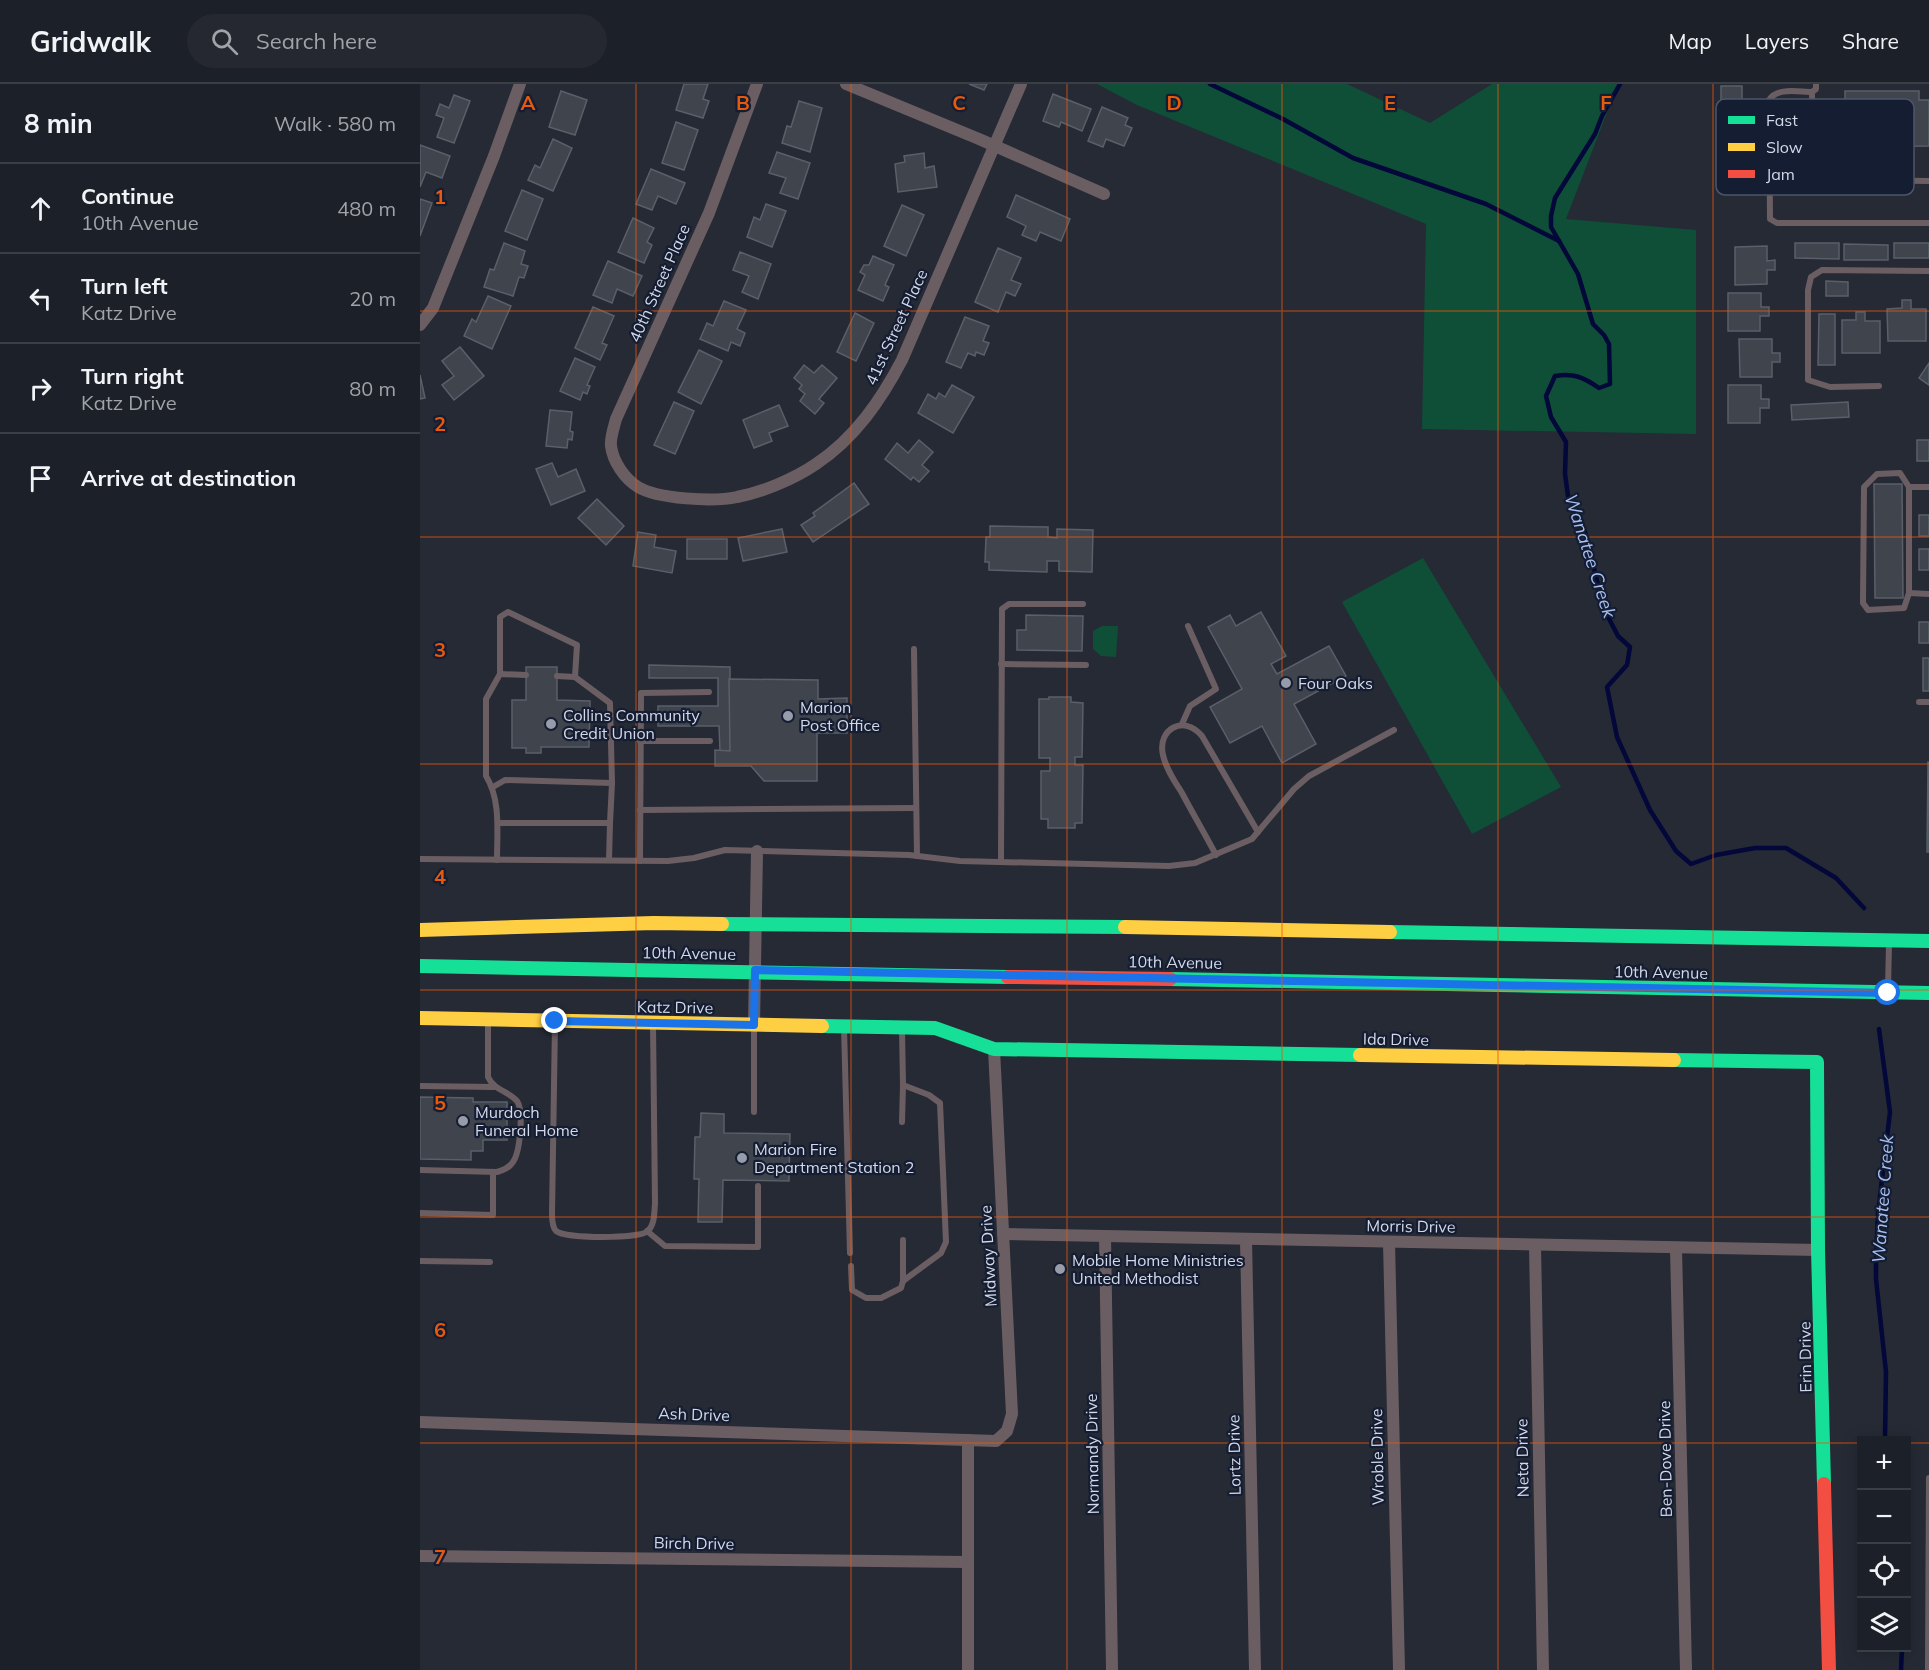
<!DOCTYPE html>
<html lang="en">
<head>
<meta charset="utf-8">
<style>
	:root { --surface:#1c2028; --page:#252830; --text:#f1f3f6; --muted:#a0a3a8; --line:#3a3e45 }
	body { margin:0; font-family:Mulish,sans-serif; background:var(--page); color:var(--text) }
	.controls { position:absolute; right:18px; bottom:18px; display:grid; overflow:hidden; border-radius:0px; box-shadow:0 3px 15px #0003 }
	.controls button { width:54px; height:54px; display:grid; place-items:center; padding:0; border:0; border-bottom:2px solid var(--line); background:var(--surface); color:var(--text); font:30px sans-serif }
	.stop { position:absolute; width:18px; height:18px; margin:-14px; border:4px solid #1a73e8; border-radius:50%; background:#fff }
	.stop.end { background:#1a73e8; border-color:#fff; box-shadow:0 2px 6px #0008 }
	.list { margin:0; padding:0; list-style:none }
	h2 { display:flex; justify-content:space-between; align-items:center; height:78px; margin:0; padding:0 24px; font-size:26px }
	h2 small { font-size:20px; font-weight:400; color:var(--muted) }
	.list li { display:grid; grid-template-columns:39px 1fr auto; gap:18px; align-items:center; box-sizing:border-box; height:90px; padding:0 24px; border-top:2px solid var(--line) }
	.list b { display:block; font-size:22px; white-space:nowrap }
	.list p { margin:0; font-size:20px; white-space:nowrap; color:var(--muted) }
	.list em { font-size:20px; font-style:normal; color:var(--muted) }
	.icon { flex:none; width:33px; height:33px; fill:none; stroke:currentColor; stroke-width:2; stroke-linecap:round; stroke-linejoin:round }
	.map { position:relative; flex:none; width:1509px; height:1586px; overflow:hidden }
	header { display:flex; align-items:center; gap:36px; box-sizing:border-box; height:84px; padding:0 30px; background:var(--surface); border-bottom:2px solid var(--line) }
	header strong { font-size:28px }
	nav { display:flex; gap:33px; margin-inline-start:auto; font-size:21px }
	.search { width:420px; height:54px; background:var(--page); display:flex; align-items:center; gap:15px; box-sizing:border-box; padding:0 21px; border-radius:33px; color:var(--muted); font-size:22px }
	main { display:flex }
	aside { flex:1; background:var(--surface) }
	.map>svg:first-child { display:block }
	.green { fill:#0f4f38 }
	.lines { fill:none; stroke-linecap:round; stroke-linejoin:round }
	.stream { stroke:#030739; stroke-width:4.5 }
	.building { fill:#3f444d; stroke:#5a5f69; stroke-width:1.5 }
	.lane { stroke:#6b5e63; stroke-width:6 }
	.street { stroke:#6b5e63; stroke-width:12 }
	.fast { stroke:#16e098; stroke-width:14 }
	.slow { stroke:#ffcf43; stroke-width:14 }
	.jam { stroke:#f24e42; stroke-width:14 }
	.route { stroke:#1a73e8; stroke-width:8 }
	.grid { fill:none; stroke:#e8590c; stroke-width:1.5; stroke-opacity:0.55 }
	.poi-dot { fill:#969ca9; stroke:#151d32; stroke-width:2 }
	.labels { text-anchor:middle; stroke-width:4.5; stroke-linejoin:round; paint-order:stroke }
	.street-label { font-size:16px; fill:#d3d9e8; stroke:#151d32 }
	.poi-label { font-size:16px; fill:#d3d9e8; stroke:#151d32; text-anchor:start }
	.water-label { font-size:18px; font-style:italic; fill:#a7c1f5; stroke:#151d32 }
	.key { fill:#151d32; stroke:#4e5569; stroke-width:1.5 }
	.key-label { font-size:16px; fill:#d3d9e8 }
	.grid-label { font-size:20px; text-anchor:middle; font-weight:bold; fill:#e8590c; stroke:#151d32; stroke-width:4.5; stroke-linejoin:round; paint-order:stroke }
</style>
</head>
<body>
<header>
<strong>Gridwalk</strong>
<div class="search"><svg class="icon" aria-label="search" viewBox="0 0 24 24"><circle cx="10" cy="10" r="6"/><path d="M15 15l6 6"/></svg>Search here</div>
<nav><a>Map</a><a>Layers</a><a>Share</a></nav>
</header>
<main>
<aside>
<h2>8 min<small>Walk · 580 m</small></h2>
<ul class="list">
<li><svg class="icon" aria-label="ahead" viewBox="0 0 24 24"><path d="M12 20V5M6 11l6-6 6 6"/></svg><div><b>Continue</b><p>10th Avenue</p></div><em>480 m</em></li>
<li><svg class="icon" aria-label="left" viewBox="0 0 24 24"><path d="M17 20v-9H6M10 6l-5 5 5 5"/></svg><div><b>Turn left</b><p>Katz Drive</p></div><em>20 m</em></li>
<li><svg class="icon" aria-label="right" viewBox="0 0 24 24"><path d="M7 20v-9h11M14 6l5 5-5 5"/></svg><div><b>Turn right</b><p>Katz Drive</p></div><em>80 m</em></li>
<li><svg class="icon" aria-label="arrive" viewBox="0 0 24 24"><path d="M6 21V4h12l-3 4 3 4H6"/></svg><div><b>Arrive at destination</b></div></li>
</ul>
</aside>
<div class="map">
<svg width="1509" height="1586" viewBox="0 0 1509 1586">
	<rect width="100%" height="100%" fill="#252a35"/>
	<g class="green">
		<path d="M677,0H927L1010,39L1072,0H1198L1146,135L1276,146V350L1002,345L1006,140L717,21Z"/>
		<path d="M1003,474L1141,703L1052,750L922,518Z"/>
		<path d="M682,542H698L696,573L681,572L673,565V547Z"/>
	</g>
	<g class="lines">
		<g class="stream">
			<path d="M790,0L863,35L933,74L1066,120L1139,157"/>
			<path d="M1200,0L1182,32L1175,50L1135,114L1131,132V143L1158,190L1173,240L1184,251L1189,260L1190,300L1179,304C1163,293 1154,289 1135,292L1126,312L1131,333L1146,358L1145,390L1148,412L1165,448L1184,525L1198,552L1210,563L1207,581L1187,603L1197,653L1230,726L1256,767L1271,780L1296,771L1335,764H1366L1416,794L1444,824"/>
			<path d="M1459,945L1470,1028L1458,1129L1456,1174V1195L1466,1288L1465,1356"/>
			<path d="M1481,1586L1482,1564"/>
		</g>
	</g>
	<g class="building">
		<path d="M264,0H288L283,15L289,17L283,34L256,26Z"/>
		<path d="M549,0H567L564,6Z"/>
		<rect x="1301" y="2" width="21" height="24"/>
		<path d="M141,7L167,16L155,51L129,43Z"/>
		<path d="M1425,7H1499V16H1509V62L1426,63V52H1413V37H1425Z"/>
		<path d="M633,10L671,25L662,47L641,38L639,43L623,37Z"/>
		<path d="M34,11L50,17L34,59L17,53L24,34L16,31L20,20L29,24Z"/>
		<path d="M379,17L402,24L390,68L362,59L367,42L371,43Z"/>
		<path d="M682,23L708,34L705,41L712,44L704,62L686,55L683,63L668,57Z"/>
		<path d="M256,38L278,46L264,86L242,79Z"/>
		<path d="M133,55L152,64L133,107L108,96L115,81L120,84Z"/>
		<path d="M0,61L30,72L22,94L6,88L0,103Z"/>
		<path d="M357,68L390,79L378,115L360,109L366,94L349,89Z"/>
		<path d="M504,69L505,84L514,82L517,103L478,108L475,80L485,78L484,72Z"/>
		<path d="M231,85L265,99L256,120L238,112L232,126L216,120Z"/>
		<path d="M102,106L123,115L107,156L85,147Z"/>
		<path d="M596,111L650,135L641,157L620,148L616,157L602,151L606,142L587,133Z"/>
		<path d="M0,115L12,119L0,152Z"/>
		<path d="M346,120L366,127L352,163L327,153L334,133L340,136Z"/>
		<path d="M482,121L504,131L486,172L464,162Z"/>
		<path d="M213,134L234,144L227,158L232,161L224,179L198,168Z"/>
		<path d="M84,159L105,167L101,180L108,182L104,194L99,193L93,212L64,203L70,185L74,186Z"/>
		<path d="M1375,159H1419V175L1375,174Z"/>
		<rect x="1474" y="159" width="35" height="15"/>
		<path d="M1424,160L1468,161V176H1424Z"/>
		<path d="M1347,162V177L1355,176V186H1347V200L1315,201V163Z"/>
		<path d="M578,164L601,174L591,196L601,200L595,212L586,208L578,228L555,218Z"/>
		<path d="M320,168L351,180L338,215L322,208L329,192L313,186Z"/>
		<path d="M453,172L474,181L465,201L469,203L463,217L438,206L445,191L440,188L444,181H449Z"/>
		<path d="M188,177L222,192L213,212L197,205L192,219L173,211Z"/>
		<path d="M1406,197L1428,198V212H1406Z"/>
		<path d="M1308,209H1341V223H1349V232H1340V247H1308Z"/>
		<path d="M68,212L91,222L72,265L44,252L52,235L56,238Z"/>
		<path d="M1482,216H1491V225H1506V257H1468L1467,225L1482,224Z"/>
		<path d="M304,217L326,226L317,245L325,249L320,262L311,258L308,267L280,255L287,239L293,242Z"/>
		<path d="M173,223L194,232L182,259L187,261L180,276L155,264Z"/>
		<path d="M1436,228H1445V237H1460V269H1422V236H1436Z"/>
		<path d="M435,229L454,239L436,277L417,268Z"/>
		<path d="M1399,230H1415V281H1398Z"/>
		<path d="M545,233L569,242L563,257L569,259L564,271L556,268L555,272L548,269L541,284L526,278Z"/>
		<path d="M1319,255H1352V269H1360V278H1352V293H1320Z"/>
		<path d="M40,263L64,292L34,316L22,301L34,292L22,277Z"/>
		<path d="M279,266L302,277L281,320L258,308Z"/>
		<path d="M155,274L175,283L167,301L170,302L167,310L163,308L160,316L140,307Z"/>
		<path d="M1509,279V301L1499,294Z"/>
		<path d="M384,281L394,289L402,281L417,294L399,315L404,319L395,330L380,317L385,310L379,305L382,301L374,294Z"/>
		<path d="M0,291L5,314L0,315Z"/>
		<path d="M532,301L554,313L533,349L498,329L508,310L516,315L519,309L525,313Z"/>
		<path d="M1308,301H1341V315H1349V324H1340V339H1308Z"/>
		<path d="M254,318L274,327L255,370L234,361Z"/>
		<path d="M1428,318L1429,333L1372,336L1371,321Z"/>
		<path d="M359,321L368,342L349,349L352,357L334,364L323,336Z"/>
		<path d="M130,326L152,328L150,347L153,348L152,356L148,355L147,364L126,362Z"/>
		<path d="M499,356L513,368L502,381L509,387L499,398L493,393L491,396L465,375L477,359L488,369Z"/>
		<rect x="1497" y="356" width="12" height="21"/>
		<path d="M132,379L138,393L156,385L165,407L131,421L116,385Z"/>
		<path d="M434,399L449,420L393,458L381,441L395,432L393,429Z"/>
		<path d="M1454,400H1482L1483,514H1455Z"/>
		<path d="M177,415L204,442L186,461L158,434Z"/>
		<rect x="1499" y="431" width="10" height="21"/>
		<path d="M570,442L628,443V453L637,454V445L673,446L672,488L639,487V477H627V488L569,486V478H565L566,453H570Z"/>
		<path d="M362,445L367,468L323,477L318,454Z"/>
		<path d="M218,448L236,451L234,463L256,467L252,489L213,482Z"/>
		<rect x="267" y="455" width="40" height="20"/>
		<rect x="1499" y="465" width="10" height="21"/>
		<path d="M841,528L866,572L851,580L857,590L909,562L926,592L874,620L896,660L862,679L842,642L810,659L790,623L822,605L788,543L810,531L816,542Z"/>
		<path d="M606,531L663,532L662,567L597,566V546H606Z"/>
		<rect x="1499" y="538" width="10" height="21"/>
		<rect x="1503" y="574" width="6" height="33"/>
		<path d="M229,581L310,583V667H300L299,642H238V622H298V594H229Z"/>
		<path d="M106,583H137V616L170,617L169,663H121V669H106V664H92V616H106Z"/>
		<path d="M309,595L398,596V615L427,614V649H397V697H344L331,682H295V666L310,667Z"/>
		<path d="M629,613H651V618L663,619L662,673H655V681H663L662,739H655V744H628V735H621V687H630V674H619V615H629Z"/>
		<path d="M1508,678H1509V768H1507Z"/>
		<path d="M0,1013L53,1014V1018H87V1056H63V1067H51V1076L0,1075Z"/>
		<path d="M281,1029L304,1030V1049L370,1050L369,1097L303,1096L302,1138H278L279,1095H274L275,1053H280Z"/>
	</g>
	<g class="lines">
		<g class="lane">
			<path d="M1396,0V5L1392,8C1378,8 1357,3 1349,16L1350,135L1357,139H1509"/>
			<path d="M1392,8L1393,96"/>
			<path d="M1349,95L1509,97"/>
			<path d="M1459,302L1410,303L1388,296V206L1391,193L1402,186L1509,187"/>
			<path d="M1509,403H1489V509L1509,510"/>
			<path d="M1489,509L1484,524L1448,526L1443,519L1444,403L1457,390L1480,389L1489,403"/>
			<path d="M494,565L497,772"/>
			<path d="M581,580L666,581"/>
			<path d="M80,590L106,591"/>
			<path d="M137,592L155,593L190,619L192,699"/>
			<path d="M1499,618H1509"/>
			<path d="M762,640L770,622L796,605L768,542"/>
			<path d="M220,657H290"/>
			<path d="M73,703L85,696L192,699L190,739"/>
			<path d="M220,726L495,724"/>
			<path d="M78,739H190L189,776"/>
			<path d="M796,771C785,750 773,730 762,709C755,698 746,685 743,671C737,645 764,630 782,652L838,748"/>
			<path d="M0,775L248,777L274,774L305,766L489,771L540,777L749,782L775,779L832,755L874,705L889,692L974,646"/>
			<path d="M77,776C77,748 81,716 66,692V615L80,590V533L88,528L157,561L155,593"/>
			<path d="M220,777L221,609L289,608"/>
			<path d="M581,777L582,525L589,520H663"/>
			<path d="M1468,904L1469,860"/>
			<path d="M135,939L132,1129C132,1135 132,1143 136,1147C145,1155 220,1155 228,1147C235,1140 234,1129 235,1120L233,940"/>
			<path d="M424,943L430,1169"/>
			<path d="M0,1002L74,1003"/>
			<path d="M334,1028V942"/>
			<path d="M482,1038L483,1001L482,946"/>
			<path d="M0,1086L77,1088C84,1086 89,1084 93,1078C100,1068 104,1027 97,1017C88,1007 74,1006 68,993V937"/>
			<path d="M0,1129L73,1131V1088"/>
			<path d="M227,1147L245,1162L338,1163V1102"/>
			<path d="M483,1156V1197"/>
			<path d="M0,1177L70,1178"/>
			<path d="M431,1182L432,1206L446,1214H461L481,1204L483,1197L521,1169L526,1158L520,1019L509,1011L483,1001"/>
			<path d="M1508,1586L1509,1394"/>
		</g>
		<g class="street">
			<path d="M337,0L289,129L196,335C194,343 190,354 191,362C193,378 205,395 218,403C237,415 294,418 317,413C343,408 374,395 396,380C435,354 461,316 482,276L601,0"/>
			<path d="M426,0L559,55L684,110"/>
			<path d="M0,241L13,224L74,72L100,0"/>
			<path d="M334,941L337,767"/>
			<path d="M583,1150L1398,1166"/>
			<path d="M685,1153L692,1586"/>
			<path d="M826,1156L835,1586"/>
			<path d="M969,1158L979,1586"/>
			<path d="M1115,1161L1123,1586"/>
			<path d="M1256,1164L1266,1586"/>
			<path d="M0,1338L576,1357L587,1347L592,1330L574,965"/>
			<path d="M548,1356V1586"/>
			<path d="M0,1472L548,1478"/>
		</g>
		<g class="fast">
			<path d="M302,840L705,843"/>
			<path d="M970,848L1509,857"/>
			<path d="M0,882L588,893"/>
			<path d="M750,895L1509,909"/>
			<path d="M402,942L515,944L574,965L940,971"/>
			<path d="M1254,976L1397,978L1398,1166L1404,1400"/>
		</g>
		<g class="slow">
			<path d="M705,843L970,848"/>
			<path d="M0,846L234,839L302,840"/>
			<path d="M0,934L402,942"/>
			<path d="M940,971L1254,976"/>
		</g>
		<g class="jam">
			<path d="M588,893L750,895"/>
			<path d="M1404,1400L1409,1586"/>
		</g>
	</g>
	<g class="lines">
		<path class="route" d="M135,937L334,941L335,886L1468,909"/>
	</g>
	<path class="grid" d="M216,0V1586M431,0V1586M647,0V1586M862,0V1586M1078,0V1586M1293,0V1586M0,227H1509M0,453H1509M0,680H1509M0,906H1509M0,1133H1509M0,1359H1442M1486,1359H1509"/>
	<g class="poi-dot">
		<circle cx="866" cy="599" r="6"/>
		<circle cx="368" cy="632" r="6"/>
		<circle cx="131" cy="640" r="6"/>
		<circle cx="43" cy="1037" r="6"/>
		<circle cx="322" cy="1074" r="6"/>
		<circle cx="640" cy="1185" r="6"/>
	</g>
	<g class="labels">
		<g class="street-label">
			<text transform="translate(239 199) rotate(-66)" y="6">40th Street Place</text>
			<text transform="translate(476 243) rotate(-65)" y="6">41st Street Place</text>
			<text transform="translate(269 869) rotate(1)" y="6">10th Avenue</text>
			<text transform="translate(755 878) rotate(1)" y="6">10th Avenue</text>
			<text transform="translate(1241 888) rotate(1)" y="6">10th Avenue</text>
			<text transform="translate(255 923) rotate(1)" y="6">Katz Drive</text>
			<text transform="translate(976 955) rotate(1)" y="6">Ida Drive</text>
			<text transform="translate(991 1142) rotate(1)" y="6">Morris Drive</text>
			<text transform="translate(568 1172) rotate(-93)" y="6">Midway Drive</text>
			<text transform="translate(1385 1273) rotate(-91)" y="6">Erin Drive</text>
			<text transform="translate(274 1330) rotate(2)" y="6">Ash Drive</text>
			<text transform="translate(672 1370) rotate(-91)" y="6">Normandy Drive</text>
			<text transform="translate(814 1371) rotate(-91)" y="6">Lortz Drive</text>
			<text transform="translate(957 1373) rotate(-91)" y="6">Wroble Drive</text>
			<text transform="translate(1102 1374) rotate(-91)" y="6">Neta Drive</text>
			<text transform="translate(1245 1375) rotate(-91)" y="6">Ben-Dove Drive</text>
			<text transform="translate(274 1459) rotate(1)" y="6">Birch Drive</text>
		</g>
		<g class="poi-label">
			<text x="878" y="605">Four Oaks</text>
			<text x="380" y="629">Marion<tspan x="380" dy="18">Post Office</tspan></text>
			<text x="143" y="637">Collins Community<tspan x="143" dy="18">Credit Union</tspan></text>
			<text x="55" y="1034">Murdoch<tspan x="55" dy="18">Funeral Home</tspan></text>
			<text x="334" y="1071">Marion Fire<tspan x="334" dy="18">Department Station 2</tspan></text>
			<text x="652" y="1182">Mobile Home Ministries<tspan x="652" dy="18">United Methodist</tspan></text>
		</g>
		<g class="water-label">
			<text transform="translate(1170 472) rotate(72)" y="6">Wanatee Creek</text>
			<text transform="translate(1463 1115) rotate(-86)" y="6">Wanatee Creek</text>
		</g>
	</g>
	<rect x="1296" y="15" width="198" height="96" rx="9" class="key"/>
	<rect x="1308" y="32" width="27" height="8" fill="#16e098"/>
	<rect x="1308" y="59" width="27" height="8" fill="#ffcf43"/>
	<rect x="1308" y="86" width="27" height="8" fill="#f24e42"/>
	<g class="key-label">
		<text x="1346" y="42">Fast</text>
		<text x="1346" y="69">Slow</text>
		<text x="1346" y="96">Jam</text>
	</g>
	<g class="grid-label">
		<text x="108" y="26">A</text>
		<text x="323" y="26">B</text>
		<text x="539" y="26">C</text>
		<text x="754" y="26">D</text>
		<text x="970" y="26">E</text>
		<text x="1186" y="26">F</text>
		<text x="20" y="120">1</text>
		<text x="20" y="347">2</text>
		<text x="20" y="573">3</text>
		<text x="20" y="800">4</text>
		<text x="20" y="1026">5</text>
		<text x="20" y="1253">6</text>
		<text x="20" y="1480">7</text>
	</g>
</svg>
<div class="controls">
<button>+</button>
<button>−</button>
<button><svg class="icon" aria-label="locate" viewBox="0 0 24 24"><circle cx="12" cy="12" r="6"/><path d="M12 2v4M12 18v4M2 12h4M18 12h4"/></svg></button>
<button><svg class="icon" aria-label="layers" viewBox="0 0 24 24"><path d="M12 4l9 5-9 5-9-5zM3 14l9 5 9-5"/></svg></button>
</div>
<div class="stop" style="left:1468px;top:909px"></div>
<div class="stop end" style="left:135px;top:937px"></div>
</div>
</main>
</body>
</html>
